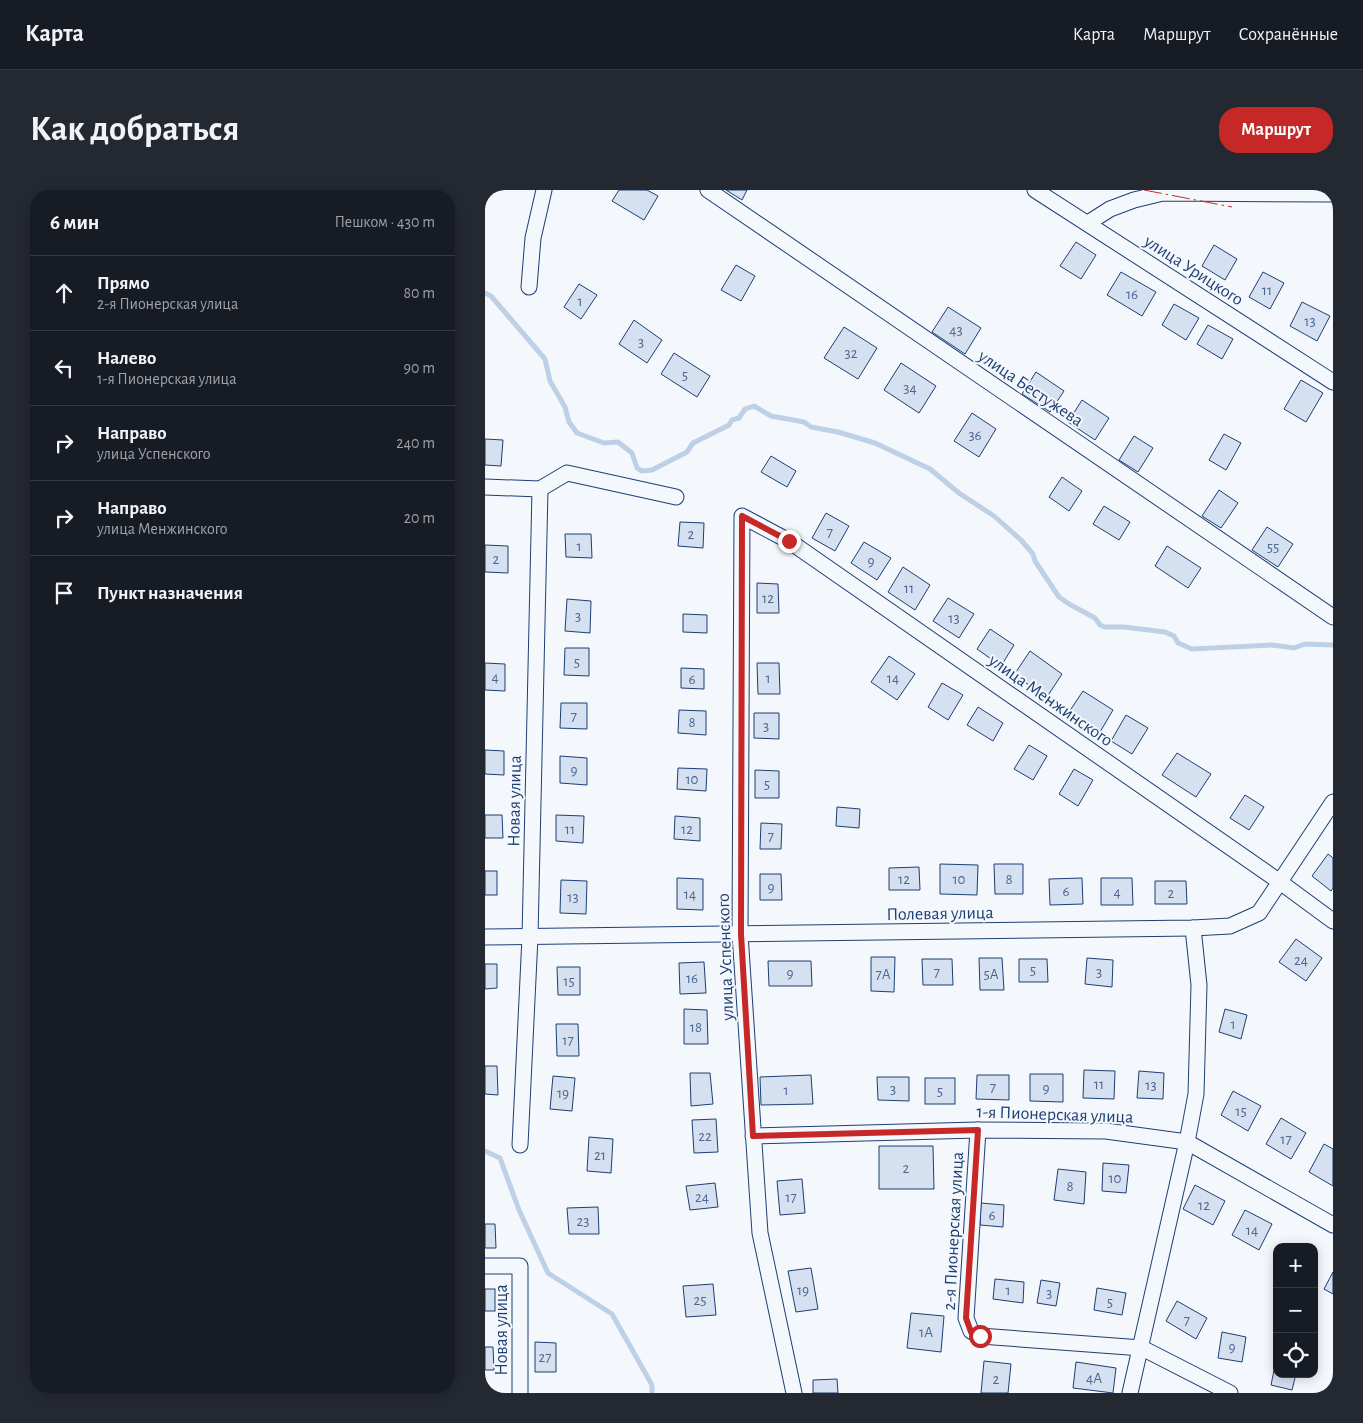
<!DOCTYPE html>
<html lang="ru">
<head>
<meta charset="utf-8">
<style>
	:root { --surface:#171b24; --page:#242831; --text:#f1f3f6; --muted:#9ea1a6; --line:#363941; --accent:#c62828 }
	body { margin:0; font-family:"Alegreya Sans",sans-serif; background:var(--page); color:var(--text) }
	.controls { position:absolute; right:15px; bottom:15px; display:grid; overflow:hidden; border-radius:10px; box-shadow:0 2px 12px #0003 }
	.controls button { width:45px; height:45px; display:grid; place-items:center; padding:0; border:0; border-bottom:1px solid var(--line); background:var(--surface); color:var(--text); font:25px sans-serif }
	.stop { position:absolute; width:15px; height:15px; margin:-11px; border:4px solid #c62828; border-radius:50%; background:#fff }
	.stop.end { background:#c62828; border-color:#fff; box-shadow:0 1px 5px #0008 }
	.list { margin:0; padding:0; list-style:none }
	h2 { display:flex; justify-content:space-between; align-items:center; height:65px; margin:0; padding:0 20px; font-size:21px }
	h2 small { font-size:16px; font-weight:400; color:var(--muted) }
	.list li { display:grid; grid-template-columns:32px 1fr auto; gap:15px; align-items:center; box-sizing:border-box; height:75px; padding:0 20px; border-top:1px solid var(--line) }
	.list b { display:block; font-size:19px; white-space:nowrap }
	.list p { margin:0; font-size:16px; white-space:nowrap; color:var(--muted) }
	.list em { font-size:16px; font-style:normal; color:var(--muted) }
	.icon { flex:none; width:28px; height:28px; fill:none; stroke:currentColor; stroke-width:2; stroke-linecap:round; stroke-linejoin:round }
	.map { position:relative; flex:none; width:848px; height:1203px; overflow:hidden; border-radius:20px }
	header { display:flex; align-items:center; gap:30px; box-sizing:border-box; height:70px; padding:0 25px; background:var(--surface); border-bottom:1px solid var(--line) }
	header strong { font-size:24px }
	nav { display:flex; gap:28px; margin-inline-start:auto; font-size:18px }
	.intro { display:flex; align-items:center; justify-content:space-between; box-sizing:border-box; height:120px; padding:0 30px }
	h1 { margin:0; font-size:35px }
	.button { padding:12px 22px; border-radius:20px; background:var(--accent); color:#fff; font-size:18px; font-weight:700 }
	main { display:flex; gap:30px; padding:0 30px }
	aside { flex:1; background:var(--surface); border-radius:20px; box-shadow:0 2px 12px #0003 }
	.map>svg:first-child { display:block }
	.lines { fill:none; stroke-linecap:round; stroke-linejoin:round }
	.stream { stroke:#bed0e5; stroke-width:5 }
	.building { fill:#d5e0f0; stroke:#1d3f73 }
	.street-casing { stroke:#1d3f73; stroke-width:17 }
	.street { stroke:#f4f7fb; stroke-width:15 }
	.power { stroke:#c62828; stroke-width:1; stroke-dasharray:18 4 2.5 4; stroke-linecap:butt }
	.route { stroke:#c62828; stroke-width:6 }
	.labels { text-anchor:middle; stroke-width:4; stroke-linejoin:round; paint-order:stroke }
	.number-label { font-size:15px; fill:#4b6792 }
	.street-label { font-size:18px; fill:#1d3f73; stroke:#f4f7fb }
</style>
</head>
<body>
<header>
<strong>Карта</strong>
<nav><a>Карта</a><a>Маршрут</a><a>Сохранённые</a></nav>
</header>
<div class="intro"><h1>Как добраться</h1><a class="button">Маршрут</a></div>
<main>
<aside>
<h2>6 мин<small>Пешком · 430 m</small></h2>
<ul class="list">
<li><svg class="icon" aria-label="ahead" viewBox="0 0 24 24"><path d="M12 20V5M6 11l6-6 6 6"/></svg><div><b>Прямо</b><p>2-я Пионерская улица</p></div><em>80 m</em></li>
<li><svg class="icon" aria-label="left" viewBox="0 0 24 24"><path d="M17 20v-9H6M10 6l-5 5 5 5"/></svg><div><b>Налево</b><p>1-я Пионерская улица</p></div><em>90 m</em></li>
<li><svg class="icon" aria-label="right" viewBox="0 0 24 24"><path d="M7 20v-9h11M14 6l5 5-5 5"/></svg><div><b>Направо</b><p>улица Успенского</p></div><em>240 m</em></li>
<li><svg class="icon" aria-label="right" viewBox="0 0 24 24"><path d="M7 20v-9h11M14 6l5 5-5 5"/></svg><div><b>Направо</b><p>улица Менжинского</p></div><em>20 m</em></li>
<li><svg class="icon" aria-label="arrive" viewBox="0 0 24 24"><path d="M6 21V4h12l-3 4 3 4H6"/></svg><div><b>Пункт назначения</b></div></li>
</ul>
</aside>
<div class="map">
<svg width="848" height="1203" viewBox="0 0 848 1203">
	<rect width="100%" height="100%" fill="#f4f7fb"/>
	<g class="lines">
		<g class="stream">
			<path d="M0,103L6,106L60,169L65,191L80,217L84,232L92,243L119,253L133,252L147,263L152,278L157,281L167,280L202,262L208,253L244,235L247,230L254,228L260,219L269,216L286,226L319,232L326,237L353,242L390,253L445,279L474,303L509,326L536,350L548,364L550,371L574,407L584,414L610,428L615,435L620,437H639L680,442L689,446L693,453L707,459L787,455L809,458L820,454L848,455"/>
			<path d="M0,961L15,968L34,1020L63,1083L127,1124L167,1195V1203"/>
		</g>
	</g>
	<g class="building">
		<path d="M134,0H162L173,6L159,30L127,11Z"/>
		<path d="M241,0H262L257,10Z"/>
		<path d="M591,52L611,65L596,89L575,76Z"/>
		<path d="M729,55L752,69L740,90L717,76Z"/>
		<path d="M251,75L270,86L256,111L236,100Z"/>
		<path d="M636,82L671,102L657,126L622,105Z"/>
		<path d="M778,82L799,93L785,119L764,107Z"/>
		<path d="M94,94L112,105L96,129L79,117Z"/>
		<path d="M817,112L845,126L832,151L805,136Z"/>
		<path d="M689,114L714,128L701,150L677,135Z"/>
		<path d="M463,117L496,138L480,164L447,142Z"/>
		<path d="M149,130L177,150L162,173L134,154Z"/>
		<path d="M723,135L748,149L737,169L712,154Z"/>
		<path d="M359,137L392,158L373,189L339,168Z"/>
		<path d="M189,163L225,186L212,207L176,184Z"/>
		<path d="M416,173L451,196L434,223L399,200Z"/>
		<path d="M551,182L579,201L565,222L537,204Z"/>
		<path d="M816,190L838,203L821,232L799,219Z"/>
		<path d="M597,210L624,228L610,250L583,232Z"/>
		<path d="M487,223L511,239L494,267L469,251Z"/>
		<path d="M739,244L756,253L741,280L724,270Z"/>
		<path d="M649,246L668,258L653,282L634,270Z"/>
		<path d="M0,249L18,250L16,276L0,275Z"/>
		<path d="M286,266L311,281L302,297L276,282Z"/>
		<path d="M577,287L597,301L584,321L564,307Z"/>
		<path d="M734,300L753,313L736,338L717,326Z"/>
		<path d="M619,316L645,332L634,350L608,334Z"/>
		<path d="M341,323L364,336L350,361L327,348Z"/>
		<path d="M195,332L219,333L218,358L193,356Z"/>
		<path d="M782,337L808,354L793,377L767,360Z"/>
		<path d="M80,344H106L107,368L81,367Z"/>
		<path d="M379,352L406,368L392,390L366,373Z"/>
		<path d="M0,355L23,356V383L0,382Z"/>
		<path d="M682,356L716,378L703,398L670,376Z"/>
		<path d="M418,377L445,395L430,420L403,402Z"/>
		<path d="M272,393L293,394L294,423H272Z"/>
		<path d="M463,408L489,424L474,448L448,431Z"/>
		<path d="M82,409L106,411L105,443L80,441Z"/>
		<path d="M198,424L222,425V443L198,442Z"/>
		<path d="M505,439L529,455L516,476L492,459Z"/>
		<path d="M80,458H104V486L79,485Z"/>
		<path d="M545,461L577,484L562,507L529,485Z"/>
		<path d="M404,466L430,484L412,510L386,492Z"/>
		<path d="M0,473L20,474V501L0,500Z"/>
		<path d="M272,473H294L295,504H273Z"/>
		<path d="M196,478L219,479V499L196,498Z"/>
		<path d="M457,493L478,505L463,530L443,517Z"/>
		<path d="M598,501L628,520L615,542L584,522Z"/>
		<path d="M76,513H102V539L75,538Z"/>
		<path d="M493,517L518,533L508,551L482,535Z"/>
		<path d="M194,520L221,521V545L193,543Z"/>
		<path d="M269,523H294V549L269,548Z"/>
		<path d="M641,525L663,538L647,564L626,551Z"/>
		<path d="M544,555L562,566L548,590L529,579Z"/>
		<path d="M0,560L19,561V585L0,584Z"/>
		<path d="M692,563L726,584L711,607L677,585Z"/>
		<path d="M75,566L102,568V595L75,593Z"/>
		<path d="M193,578L222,579L221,601L192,599Z"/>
		<path d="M589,579L608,590L593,616L574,604Z"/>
		<path d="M270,580L294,581V608H270Z"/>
		<path d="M760,605L779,617L764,640L745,628Z"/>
		<path d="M352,617L375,619L374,638L351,636Z"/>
		<path d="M0,625H17L18,648H0Z"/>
		<path d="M71,625L99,626L98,653L71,651Z"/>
		<path d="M190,626L215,628V651L189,649Z"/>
		<path d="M276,633L297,634L296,659H275Z"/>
		<path d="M843,664L848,668V698L846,701L827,686Z"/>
		<path d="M455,674L493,675L492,705L455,704Z"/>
		<path d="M509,674H538V704H510Z"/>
		<path d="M434,677L435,700H404V678Z"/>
		<rect x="0" y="681" width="12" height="24"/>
		<path d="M275,684H296L297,710H275Z"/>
		<path d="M192,688L218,689V720L192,719Z"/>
		<path d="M597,688L598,714L565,715L564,689Z"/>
		<path d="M616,688H647L648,715H616Z"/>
		<path d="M76,690L102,691L101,724L75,723Z"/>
		<path d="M670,691H701L702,714H670Z"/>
		<path d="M811,749L837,768L821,791L794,772Z"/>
		<path d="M386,767H410L409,802L386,801Z"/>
		<path d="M494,768H517L519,800H495Z"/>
		<path d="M602,768L628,770L627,797L600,794Z"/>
		<path d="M437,769H467L468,795H438Z"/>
		<path d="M534,769H562L563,792H534Z"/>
		<path d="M283,771H326L327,796H284Z"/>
		<path d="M219,772L221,803L195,804L194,773Z"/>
		<path d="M0,774H12V798L0,799Z"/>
		<path d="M72,777H95V805H73Z"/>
		<path d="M199,819L222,820L223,854H199Z"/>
		<path d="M740,819L762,825L756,849L734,842Z"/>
		<path d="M71,834H93L94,866H72Z"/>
		<path d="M0,876H12L13,905L0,904Z"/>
		<path d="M599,880L630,881L629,909L598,908Z"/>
		<path d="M654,881L679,883L678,909L652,908Z"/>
		<path d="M205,883H225L228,914L206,916Z"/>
		<path d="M545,884H578V912L545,911Z"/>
		<path d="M326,885L328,914L276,915L275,887Z"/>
		<path d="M492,885H524V910L491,909Z"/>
		<path d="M68,886L90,888L87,921L65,919Z"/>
		<path d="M392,887H424V911L393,910Z"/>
		<rect x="440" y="888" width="30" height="26"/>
		<path d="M748,901L776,916L763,941L736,925Z"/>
		<path d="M796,928L821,943L806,969L781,954Z"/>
		<path d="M231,929L233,962L209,963L207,930Z"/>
		<path d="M104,947L128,949L126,983L102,981Z"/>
		<path d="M839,954L848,959V996L824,982Z"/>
		<path d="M394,956H448L449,999H394Z"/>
		<path d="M618,973L644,975L641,1003L617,1001Z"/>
		<path d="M573,979L601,982L599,1014L569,1010Z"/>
		<path d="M317,989L320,1023L295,1025L292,991Z"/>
		<path d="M230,993L233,1017L205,1020L201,996Z"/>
		<path d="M710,995L740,1011L728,1035L698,1019Z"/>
		<path d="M496,1013L519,1015L518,1037L495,1035Z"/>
		<path d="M113,1017L114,1044H84L82,1018Z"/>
		<path d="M760,1020L787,1034L774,1060L747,1045Z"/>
		<path d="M0,1034H10L11,1058H0Z"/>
		<path d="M326,1078L333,1119L311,1122L303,1081Z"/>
		<path d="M848,1082V1104L839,1099Z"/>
		<path d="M510,1089L539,1092L538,1113L508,1109Z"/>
		<path d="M556,1090L575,1093L571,1116L552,1113Z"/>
		<path d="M228,1094L231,1125L201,1127L198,1096Z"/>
		<path d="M612,1098L641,1103L637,1125L609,1120Z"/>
		<rect x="0" y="1099" width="10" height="22"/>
		<path d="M692,1111L722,1128L711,1149L681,1131Z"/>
		<path d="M426,1123L459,1126L456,1162L422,1158Z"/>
		<path d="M737,1142L761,1147L757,1172L733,1168Z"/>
		<path d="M50,1152L71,1153V1182H50Z"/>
		<path d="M0,1157H8L9,1180H0Z"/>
		<path d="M499,1171L526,1174L523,1203H496Z"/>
		<path d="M791,1171L792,1184H811L807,1200L786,1195Z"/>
		<path d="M591,1172L631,1178L628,1203L588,1198Z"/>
		<path d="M352,1189L353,1203H328V1190Z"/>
	</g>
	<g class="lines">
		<defs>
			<g id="street">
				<path d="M223,0L848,427"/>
				<path d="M550,0L848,192"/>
				<path d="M603,33L625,19L649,10L678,3L848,4"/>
				<path d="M44,97L48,48L59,0"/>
				<path d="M0,297L55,299"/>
				<path d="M55,299L82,283L191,307"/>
				<path d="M0,747L708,738L745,736L774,723L848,612"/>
				<path d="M493,940L481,1128L486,1141L495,1146L657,1158L745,1203"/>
				<path d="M268,946L493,940L621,941L702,952L848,1035"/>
				<path d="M35,955L45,747L55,299"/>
				<path d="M0,1076H35V1203"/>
				<path d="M309,1203L275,1043L255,744L257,326L304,351L795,692L848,731"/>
				<path d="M645,1203L702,952L711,904L714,795L708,738"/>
			</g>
		</defs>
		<use href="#street" class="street-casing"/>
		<use href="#street" class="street"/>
		<path class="power" d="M659,0L747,17"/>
	</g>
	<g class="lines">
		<path class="route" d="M304,351L257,326L256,744L268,946L493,940L481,1128L486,1142L495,1146"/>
	</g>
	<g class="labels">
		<g class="number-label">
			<text x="782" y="105">11</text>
			<text x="647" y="109">16</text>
			<text x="95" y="116">1</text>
			<text x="825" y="136">13</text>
			<text x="471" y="145">43</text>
			<text x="156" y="157">3</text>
			<text x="366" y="168">32</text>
			<text x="200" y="190">5</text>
			<text x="425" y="203">34</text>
			<text x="490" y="250">36</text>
			<text x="345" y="347">7</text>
			<text x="206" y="349">2</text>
			<text x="94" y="361">1</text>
			<text x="788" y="362">55</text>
			<text x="11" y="374">2</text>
			<text x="386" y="376">9</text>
			<text x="424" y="403">11</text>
			<text x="283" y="413">12</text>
			<text x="93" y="431">3</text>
			<text x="469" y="433">13</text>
			<text x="92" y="477">5</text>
			<text x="10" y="492">4</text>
			<text x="283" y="493">1</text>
			<text x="408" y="493">14</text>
			<text x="207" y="494">6</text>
			<text x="89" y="531">7</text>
			<text x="207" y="537">8</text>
			<text x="281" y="541">3</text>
			<text x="89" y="585">9</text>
			<text x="207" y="594">10</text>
			<text x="282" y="599">5</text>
			<text x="85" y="644">11</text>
			<text x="202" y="644">12</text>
			<text x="286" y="651">7</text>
			<text x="419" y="694">12</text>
			<text x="474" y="694">10</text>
			<text x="524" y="694">8</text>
			<text x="286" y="702">9</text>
			<text x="581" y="706">6</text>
			<text x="632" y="707">4</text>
			<text x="686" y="708">2</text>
			<text x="205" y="709">14</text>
			<text x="88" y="712">13</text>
			<text x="816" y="775">24</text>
			<text x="548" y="785">5</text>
			<text x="452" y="787">7</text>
			<text x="614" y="787">3</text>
			<text x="305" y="788">9</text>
			<text x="398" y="789">7А</text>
			<text x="506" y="789">5А</text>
			<text x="207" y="793">16</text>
			<text x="84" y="796">15</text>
			<text x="748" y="839">1</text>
			<text x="211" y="842">18</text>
			<text x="83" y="855">17</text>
			<text x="614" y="899">11</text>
			<text x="666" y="900">13</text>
			<text x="508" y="902">7</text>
			<text x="561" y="903">9</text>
			<text x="408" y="904">3</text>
			<text x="301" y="905">1</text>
			<text x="455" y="906">5</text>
			<text x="78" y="908">19</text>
			<text x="756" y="926">15</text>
			<text x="220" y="951">22</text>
			<text x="801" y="954">17</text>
			<text x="115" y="970">21</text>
			<text x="421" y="983">2</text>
			<text x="630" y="993">10</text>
			<text x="585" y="1001">8</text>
			<text x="217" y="1012">24</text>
			<text x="306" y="1012">17</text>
			<text x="719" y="1020">12</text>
			<text x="507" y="1030">6</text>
			<text x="98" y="1036">23</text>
			<text x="767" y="1045">14</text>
			<text x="318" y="1105">19</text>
			<text x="523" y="1105">1</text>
			<text x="564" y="1108">3</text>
			<text x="215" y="1115">25</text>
			<text x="625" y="1117">5</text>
			<text x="702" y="1135">7</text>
			<text x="441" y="1147">1А</text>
			<text x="747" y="1162">9</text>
			<text x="60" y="1172">27</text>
			<text x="609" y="1193">4А</text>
			<text x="511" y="1194">2</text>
		</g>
		<g class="street-label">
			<text transform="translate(709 80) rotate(33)" y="6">улица Урицкого</text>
			<text transform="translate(546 198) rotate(34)" y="6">улица Бестужева</text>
			<text transform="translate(566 510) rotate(35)" y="6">улица Менжинского</text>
			<text transform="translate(29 611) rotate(-89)" y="6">Новая улица</text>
			<text transform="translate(455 723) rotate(-1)" y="6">Полевая улица</text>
			<text transform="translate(240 767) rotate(-92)" y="6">улица Успенского</text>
			<text transform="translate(570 924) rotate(2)" y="6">1-я Пионерская улица</text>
			<text transform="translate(468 1041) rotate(-87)" y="6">2-я Пионерская улица</text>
			<text transform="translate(16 1140) rotate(-90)" y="6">Новая улица</text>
		</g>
	</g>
</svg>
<div class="controls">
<button>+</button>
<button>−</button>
<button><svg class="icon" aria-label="locate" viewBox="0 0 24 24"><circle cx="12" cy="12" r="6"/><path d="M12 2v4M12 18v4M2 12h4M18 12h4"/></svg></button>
</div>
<div class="stop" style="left:495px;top:1146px"></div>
<div class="stop end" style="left:304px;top:351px"></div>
</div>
</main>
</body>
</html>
